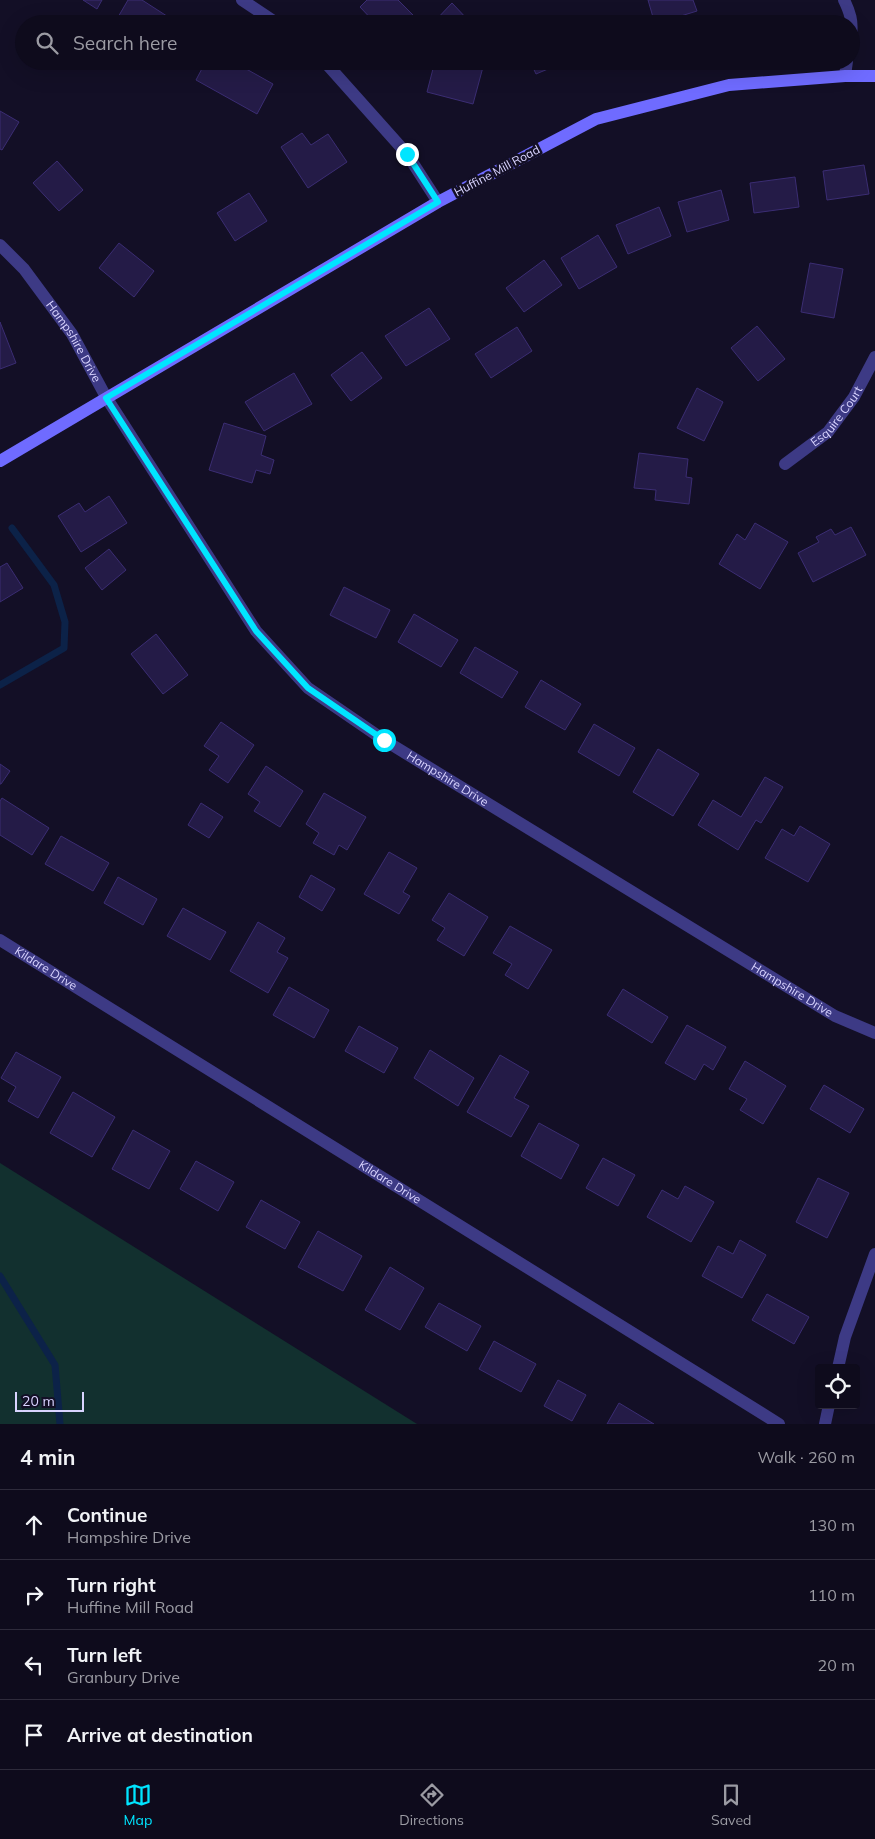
<!DOCTYPE html>
<html lang="en">
<head>
<meta charset="utf-8">
<style>
	:root { --surface:#0e0b1c; --page:#171425; --text:#f1f3f6; --muted:#9b9ba3; --line:#2e2b3b; --accent:#00e5ff }
	body { margin:0; font-family:Mulish,sans-serif; background:var(--page); color:var(--text) }
	.controls { position:absolute; right:15px; bottom:15px; display:grid; overflow:hidden; border-radius:5px; box-shadow:0 5px 20px #0002 }
	.controls button { width:45px; height:45px; display:grid; place-items:center; padding:0; border:0; border-bottom:1px solid var(--line); background:var(--surface); color:var(--text); font:25px sans-serif }
	.scale { position:absolute; left:15px; bottom:12px; width:69px; box-sizing:border-box; padding-left:5px; border:2px solid #d9d4ff; border-top:0; font-size:14px; line-height:18px; white-space:nowrap; color:#d9d4ff; -webkit-text-stroke:4px #130f26; paint-order:stroke }
	.stop { position:absolute; width:15px; height:15px; margin:-11px; border:4px solid #00e5ff; border-radius:50%; background:#fff }
	.stop.end { background:#00e5ff; border-color:#fff; box-shadow:0 1px 5px #0008 }
	.list { margin:0; padding:0; list-style:none }
	h2 { display:flex; justify-content:space-between; align-items:center; height:65px; margin:0; padding:0 20px; font-size:21px }
	h2 small { font-size:16px; font-weight:400; color:var(--muted) }
	.list li { display:grid; grid-template-columns:32px 1fr auto; gap:15px; align-items:center; box-sizing:border-box; height:70px; padding:0 20px; border-top:1px solid var(--line) }
	.list b { display:block; font-size:19px; white-space:nowrap }
	.list p { margin:0; font-size:16px; white-space:nowrap; color:var(--muted) }
	.list em { font-size:16px; font-style:normal; color:var(--muted) }
	.icon { flex:none; width:28px; height:28px; fill:none; stroke:currentColor; stroke-width:2; stroke-linecap:round; stroke-linejoin:round }
	.map { position:relative; flex:none; width:875px; height:1424px; overflow:hidden }
	.search { position:absolute; background:var(--surface); box-shadow:0 5px 20px #0002; left:15px; right:15px; top:15px; height:55px; display:flex; align-items:center; gap:12px; box-sizing:border-box; padding:0 18px; border-radius:28px; color:var(--muted); font-size:19px }
	.sheet { height:345px; background:var(--surface) }
	nav { display:flex; justify-content:space-around; align-items:center; box-sizing:border-box; height:70px; border-top:1px solid var(--line); background:var(--surface); font-size:14px; color:var(--muted) }
	nav a { display:grid; justify-items:center; gap:2px }
	nav .on { color:var(--accent) }
	.map>svg:first-child { display:block }
	.green { fill:#12302f }
	.lines { fill:none; stroke-linecap:round; stroke-linejoin:round }
	.stream { stroke:#0c2248; stroke-width:7 }
	.building { fill:#241b47; stroke:#3b2d73 }
	.minor { stroke:#3d3a85; stroke-width:12 }
	.tertiary { stroke:#3d3a85; stroke-width:12 }
	.secondary { stroke:#6f6bff; stroke-width:12 }
	.route { stroke:#00e5ff; stroke-width:6 }
	.labels { text-anchor:middle; stroke-width:5; stroke-linejoin:round; paint-order:stroke }
	.street-label { font-size:12px; fill:#d9d4ff; stroke:#130f26 }
</style>
</head>
<body>
<div class="map">
<svg width="875" height="1424" viewBox="0 0 875 1424">
	<rect width="100%" height="100%" fill="#130f26"/>
	<path class="green" d="M0,1163L417,1424H0Z"/>
	<g class="lines">
		<g class="stream">
			<path d="M0,685L64,648L65,622L54,585L12,528"/>
			<path d="M0,1276L55,1365L60,1424"/>
		</g>
	</g>
	<g class="building">
		<path d="M83,0H102L97,9Z"/>
		<path d="M128,0H142L173,20L170,24H114Z"/>
		<path d="M367,0H398L414,16L406,24H376L360,7Z"/>
		<path d="M648,0H693L697,11L655,24Z"/>
		<path d="M452,3L469,21L467,24H436L434,22Z"/>
		<path d="M206,61H232L273,84L257,114L196,80Z"/>
		<path d="M435,61H469L468,63L483,67L473,104L427,92Z"/>
		<path d="M530,61H567L536,74Z"/>
		<path d="M0,111L19,122L2,150L0,149Z"/>
		<path d="M302,133L311,145L328,134L347,162L308,188L281,147Z"/>
		<path d="M57,161L83,190L59,211L33,183Z"/>
		<path d="M864,165L869,194L827,200L823,171Z"/>
		<path d="M795,177L799,207L754,213L750,183Z"/>
		<path d="M721,190L729,220L687,232L678,202Z"/>
		<path d="M249,193L267,221L235,241L217,213Z"/>
		<path d="M659,207L671,236L628,254L616,225Z"/>
		<path d="M598,235L617,267L579,289L561,258Z"/>
		<path d="M119,243L154,271L134,297L99,268Z"/>
		<path d="M544,260L562,285L524,312L506,288Z"/>
		<path d="M810,263L843,269L834,318L801,312Z"/>
		<path d="M429,308L450,339L406,366L385,336Z"/>
		<path d="M0,322L16,363L0,369Z"/>
		<path d="M757,326L785,359L758,381L731,348Z"/>
		<path d="M517,327L532,351L491,378L475,354Z"/>
		<path d="M362,352L382,378L351,401L331,375Z"/>
		<path d="M294,373L312,404L264,431L245,402Z"/>
		<path d="M697,388L723,402L704,441L677,428Z"/>
		<path d="M224,423L266,436L261,455L274,460L270,474L256,470L252,483L209,470Z"/>
		<path d="M639,453L688,459L686,477L692,478L689,504L655,500L656,490L634,488Z"/>
		<path d="M109,496L127,523L81,552L58,516L79,503L85,512Z"/>
		<path d="M755,523L788,542L760,589L719,564L737,534L745,540Z"/>
		<path d="M851,527L866,555L813,582L798,553L819,542L816,537L831,529L835,535Z"/>
		<path d="M109,549L126,570L102,590L85,568Z"/>
		<path d="M7,563L23,588L0,602V567Z"/>
		<path d="M344,587L390,610L376,638L330,615Z"/>
		<path d="M414,614L458,640L441,667L398,642Z"/>
		<path d="M156,634L188,675L163,694L131,654Z"/>
		<path d="M475,647L518,672L502,698L460,673Z"/>
		<path d="M541,680L581,704L565,730L525,707Z"/>
		<path d="M221,722L254,745L228,783L209,770L219,756L204,746Z"/>
		<path d="M594,724L635,748L619,776L578,752Z"/>
		<path d="M658,749L699,774L673,816L633,792Z"/>
		<path d="M0,764L10,771L1,784H0Z"/>
		<path d="M266,766L303,791L280,827L254,811L260,802L248,794Z"/>
		<path d="M765,777L783,787L761,823L756,820L738,850L698,825L713,800L741,817Z"/>
		<path d="M324,793L366,817L347,850L339,845L334,855L313,843L319,833L306,824Z"/>
		<path d="M2,798L49,828L32,855L0,835V801Z"/>
		<path d="M201,803L223,817L209,838L188,825Z"/>
		<path d="M800,826L830,844L808,882L765,858L782,829L794,836Z"/>
		<path d="M61,836L109,863L93,891L45,864Z"/>
		<path d="M389,852L417,868L403,892L410,896L399,914L364,894Z"/>
		<path d="M311,875L335,889L322,911L299,897Z"/>
		<path d="M118,877L157,899L143,925L104,903Z"/>
		<path d="M449,893L488,917L464,956L437,940L445,928L432,920Z"/>
		<path d="M183,908L226,932L210,960L167,936Z"/>
		<path d="M258,922L285,938L277,952L288,958L268,993L230,971Z"/>
		<path d="M510,926L552,950L528,989L505,975L512,964L493,953Z"/>
		<path d="M289,987L329,1010L314,1038L273,1015Z"/>
		<path d="M623,989L668,1017L652,1043L607,1015Z"/>
		<path d="M687,1025L726,1047L713,1070L704,1064L695,1080L665,1063Z"/>
		<path d="M359,1026L398,1048L384,1073L345,1051Z"/>
		<path d="M430,1050L474,1078L458,1106L414,1078Z"/>
		<path d="M16,1052L61,1077L38,1118L8,1101L16,1087L1,1078Z"/>
		<path d="M500,1055L529,1072L514,1098L529,1106L511,1137L467,1112Z"/>
		<path d="M745,1061L786,1086L763,1124L740,1110L747,1099L729,1089Z"/>
		<path d="M824,1085L864,1109L850,1133L810,1109Z"/>
		<path d="M73,1092L115,1117L92,1157L50,1133Z"/>
		<path d="M539,1123L579,1145L561,1179L521,1156Z"/>
		<path d="M133,1130L170,1151L149,1189L112,1169Z"/>
		<path d="M603,1158L635,1175L618,1206L586,1188Z"/>
		<path d="M196,1161L234,1182L218,1211L180,1189Z"/>
		<path d="M818,1178L849,1193L827,1238L796,1222Z"/>
		<path d="M685,1186L714,1202L691,1242L647,1217L662,1190L678,1199Z"/>
		<path d="M261,1200L300,1222L285,1249L246,1227Z"/>
		<path d="M318,1231L362,1256L343,1291L298,1267Z"/>
		<path d="M740,1240L766,1255L742,1298L702,1276L718,1246L733,1254Z"/>
		<path d="M390,1267L424,1288L400,1330L365,1310Z"/>
		<path d="M767,1294L809,1317L794,1344L752,1320Z"/>
		<path d="M439,1303L481,1326L467,1351L425,1327Z"/>
		<path d="M494,1341L536,1364L521,1392L479,1369Z"/>
		<path d="M558,1380L586,1395L572,1421L544,1406Z"/>
		<path d="M619,1403L654,1424H607Z"/>
	</g>
	<g class="lines">
		<g class="minor">
			<path d="M242,0L278,24"/>
			<path d="M324,61L407,154L438,202"/>
			<path id="s1" d="M0,245L24,269L72,334L106,397L256,631L308,688L384,740L835,1016L875,1033"/>
			<path id="s2" d="M785,464L828,432L854,397L875,357"/>
			<path id="s3" d="M0,940L779,1424"/>
			<path d="M838,1368L845,1337L875,1254"/>
			<path d="M825,1424L829,1405"/>
		</g>
		<g class="tertiary">
			<path d="M844,0C850,12 853,22 851,35"/>
			<path d="M845,76L847,61"/>
		</g>
		<path class="secondary" d="M0,461L438,202L596,119L729,85L845,76H875"/>
	</g>
	<g class="lines">
		<path class="route" d="M384,740L308,688L256,631L106,398L438,202L407,154"/>
	</g>
	<g class="labels">
		<g class="street-label">
			<text transform="translate(497 171) rotate(-28)" y="4">Huffine Mill Road</text>
			<text dy="4" stroke="none"><textPath href="#s1" startOffset="122">Hampshire Drive</textPath></text>
			<text dy="4" stroke="none"><textPath href="#s2" startOffset="71">Esquire Court</textPath></text>
			<text dy="4" stroke="none"><textPath href="#s1" startOffset="708">Hampshire Drive</textPath></text>
			<text dy="4" stroke="none"><textPath href="#s3" startOffset="54">Kildare Drive</textPath></text>
			<text dy="4" stroke="none"><textPath href="#s1" startOffset="1112">Hampshire Drive</textPath></text>
			<text dy="4" stroke="none"><textPath href="#s3" startOffset="459">Kildare Drive</textPath></text>
		</g>
	</g>
</svg>
<div class="controls">
<button><svg class="icon" aria-label="locate" viewBox="0 0 24 24"><circle cx="12" cy="12" r="6"/><path d="M12 2v4M12 18v4M2 12h4M18 12h4"/></svg></button>
</div>
<div class="scale">20 m</div>
<div class="stop" style="left:384px;top:740px"></div>
<div class="stop end" style="left:407px;top:154px"></div>
<div class="search"><svg class="icon" aria-label="search" viewBox="0 0 24 24"><circle cx="10" cy="10" r="6"/><path d="M15 15l6 6"/></svg>Search here</div>
</div>
<section class="sheet">
<h2>4 min<small>Walk · 260 m</small></h2>
<ul class="list">
<li><svg class="icon" aria-label="ahead" viewBox="0 0 24 24"><path d="M12 20V5M6 11l6-6 6 6"/></svg><div><b>Continue</b><p>Hampshire Drive</p></div><em>130 m</em></li>
<li><svg class="icon" aria-label="right" viewBox="0 0 24 24"><path d="M7 20v-9h11M14 6l5 5-5 5"/></svg><div><b>Turn right</b><p>Huffine Mill Road</p></div><em>110 m</em></li>
<li><svg class="icon" aria-label="left" viewBox="0 0 24 24"><path d="M17 20v-9H6M10 6l-5 5 5 5"/></svg><div><b>Turn left</b><p>Granbury Drive</p></div><em>20 m</em></li>
<li><svg class="icon" aria-label="arrive" viewBox="0 0 24 24"><path d="M6 21V4h12l-3 4 3 4H6"/></svg><div><b>Arrive at destination</b></div></li>
</ul>
</section>
<nav>
<a class="on"><svg class="icon" aria-label="map" viewBox="0 0 24 24"><path d="M3 6l6-2 6 2 6-2v14l-6 2-6-2-6 2zM9 4v14M15 6v14"/></svg>Map</a>
<a><svg class="icon" aria-label="directions" viewBox="0 0 24 24"><path d="M12 3l9 9-9 9-9-9zM9 14v-3h6M13 9l2 2-2 2"/></svg>Directions</a>
<a><svg class="icon" aria-label="saved" viewBox="0 0 24 24"><path d="M7 4h10v16l-5-4-5 4z"/></svg>Saved</a>
</nav>
</body>
</html>
